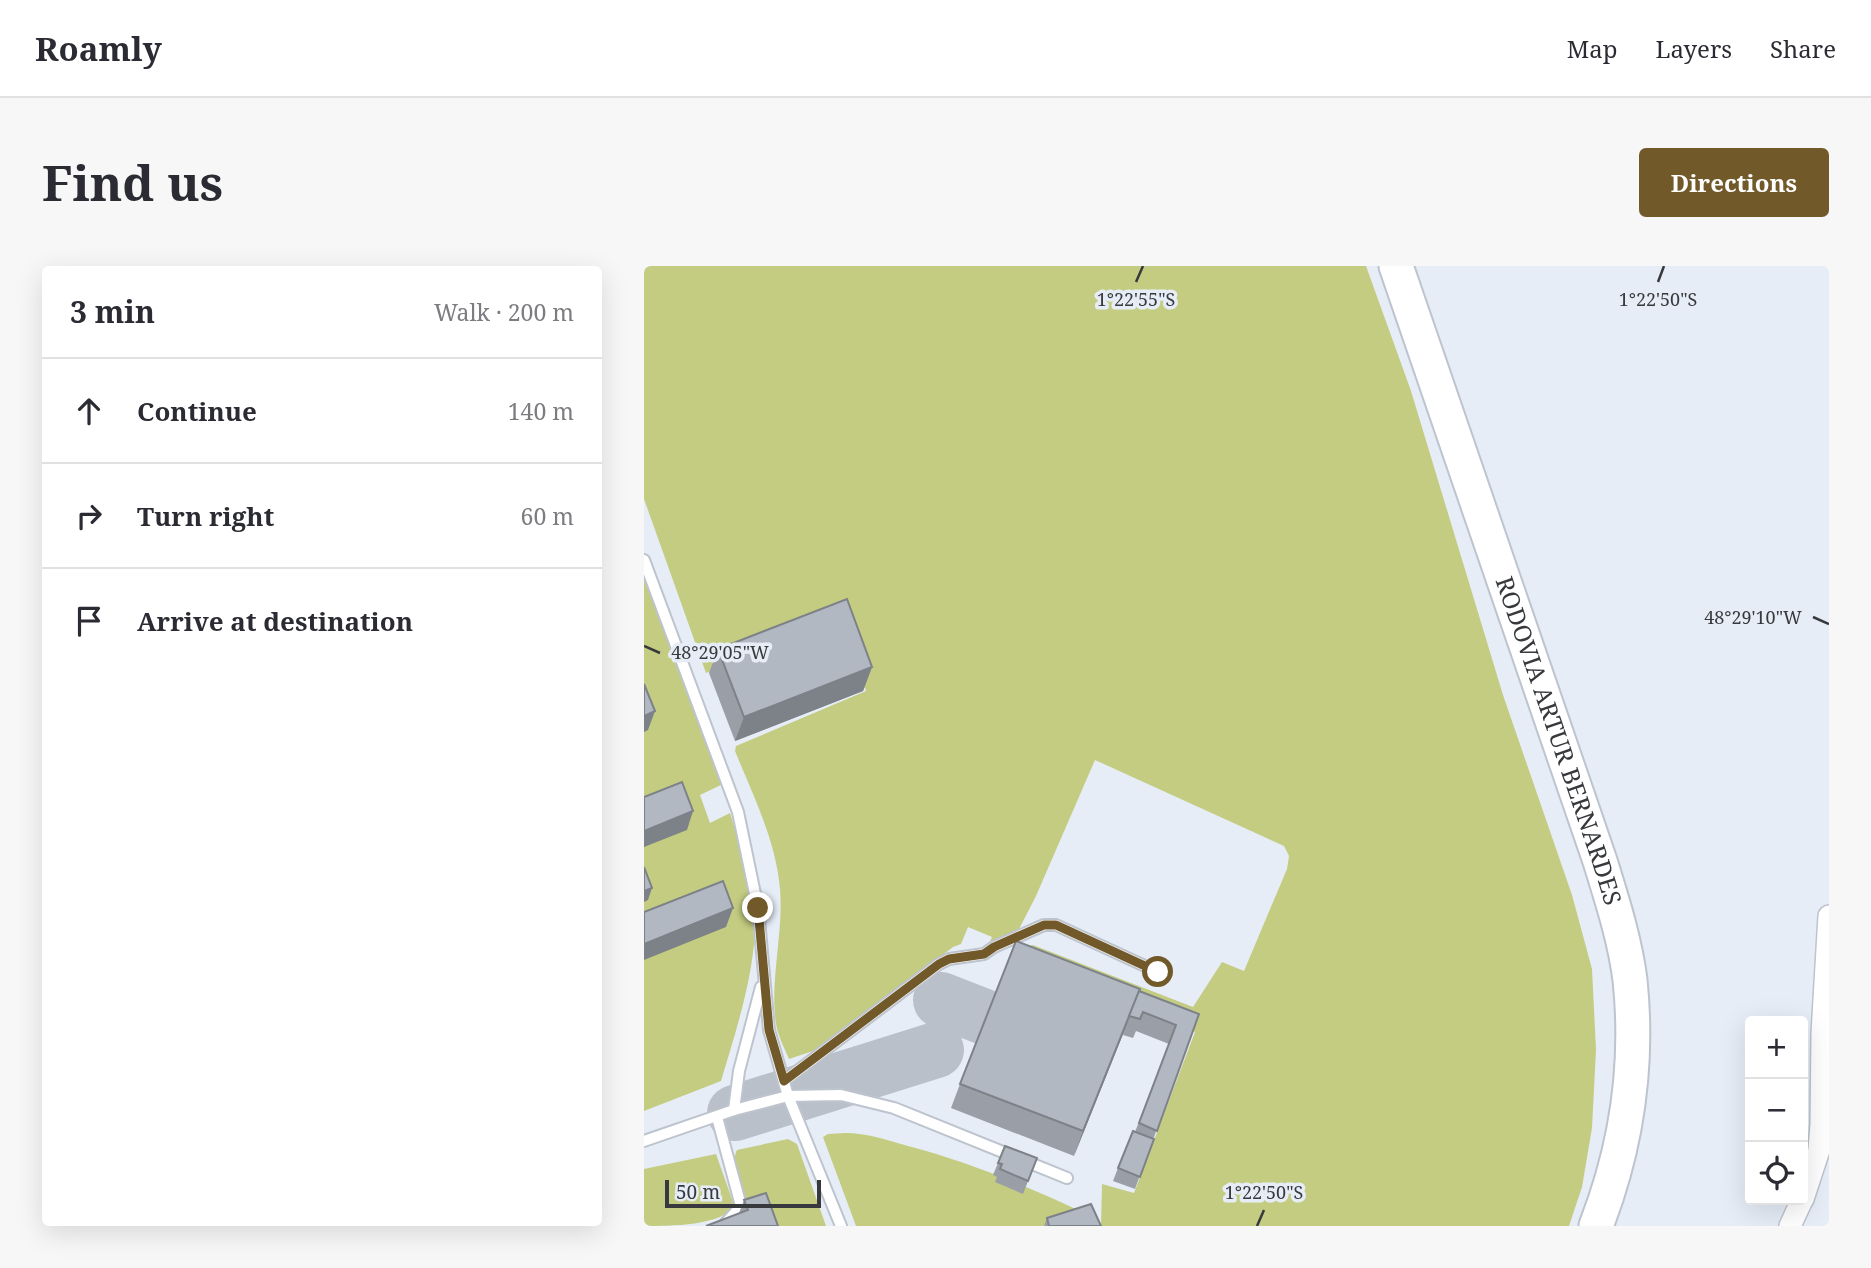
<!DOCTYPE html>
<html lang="en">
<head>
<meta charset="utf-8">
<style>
	:root { --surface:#fff; --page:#f7f7f7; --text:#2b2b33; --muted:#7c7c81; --line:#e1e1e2; --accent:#72592a }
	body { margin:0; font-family:"Noto Serif",serif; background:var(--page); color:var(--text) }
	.controls { position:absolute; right:21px; bottom:21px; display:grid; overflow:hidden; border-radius:7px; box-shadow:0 7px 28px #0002 }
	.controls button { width:63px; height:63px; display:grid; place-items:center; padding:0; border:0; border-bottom:2px solid var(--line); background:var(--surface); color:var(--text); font:35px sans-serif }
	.scale { position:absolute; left:21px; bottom:18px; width:156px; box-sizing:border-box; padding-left:7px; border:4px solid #37393d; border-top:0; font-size:19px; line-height:24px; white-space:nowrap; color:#37393d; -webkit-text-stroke:5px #e6edf7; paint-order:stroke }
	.stop { position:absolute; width:21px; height:21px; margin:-16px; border:5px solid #72592a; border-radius:50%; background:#fff }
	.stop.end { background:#72592a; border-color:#fff; box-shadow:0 2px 7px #0008 }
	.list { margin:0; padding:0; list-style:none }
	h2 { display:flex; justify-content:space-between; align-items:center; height:91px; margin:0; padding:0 28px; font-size:30px }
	h2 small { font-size:23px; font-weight:400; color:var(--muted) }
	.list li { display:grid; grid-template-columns:46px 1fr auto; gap:21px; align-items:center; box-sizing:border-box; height:105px; padding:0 28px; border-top:2px solid var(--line) }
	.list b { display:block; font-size:26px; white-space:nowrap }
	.list em { font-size:23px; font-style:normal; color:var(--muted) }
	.icon { flex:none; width:38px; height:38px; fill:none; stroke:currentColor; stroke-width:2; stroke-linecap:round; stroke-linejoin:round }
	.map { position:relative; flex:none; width:1185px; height:960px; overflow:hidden; border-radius:7px }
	header { display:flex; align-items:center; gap:42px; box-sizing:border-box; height:98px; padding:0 35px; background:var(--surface); border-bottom:2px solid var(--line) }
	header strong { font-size:33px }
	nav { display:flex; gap:38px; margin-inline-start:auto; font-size:24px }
	.intro { display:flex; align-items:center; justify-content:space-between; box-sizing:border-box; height:168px; padding:0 42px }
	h1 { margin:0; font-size:49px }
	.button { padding:18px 32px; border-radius:7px; background:var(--accent); color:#fff; font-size:24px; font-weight:700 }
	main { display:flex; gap:42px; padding:0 42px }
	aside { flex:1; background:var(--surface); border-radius:7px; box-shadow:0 7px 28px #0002 }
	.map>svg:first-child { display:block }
	.green { fill:#c3cc81 }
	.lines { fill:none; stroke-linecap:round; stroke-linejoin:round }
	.taxiway { stroke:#bac0c9; stroke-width:56 }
	.service-casing { stroke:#bdc4ce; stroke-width:14 }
	.minor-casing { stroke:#bdc4ce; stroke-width:24 }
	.primary-casing { stroke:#bdc4ce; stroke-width:37 }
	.service { stroke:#fff; stroke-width:10 }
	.minor { stroke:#fff; stroke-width:21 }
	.primary { stroke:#fff; stroke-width:33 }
	.wall { fill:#999ea7 }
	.shaded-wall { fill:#7d8188 }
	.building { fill:#b2b8c2; stroke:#7d8188; stroke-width:2 }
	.route { stroke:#72592a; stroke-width:9 }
	.ticks { fill:none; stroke:#37393d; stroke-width:2.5 }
	.labels { text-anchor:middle; stroke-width:7; stroke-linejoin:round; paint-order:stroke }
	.street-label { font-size:24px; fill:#37393d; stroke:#e6edf7 }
	.ticks-label { font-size:18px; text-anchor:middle; fill:#37393d; stroke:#e6edf7; stroke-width:7; stroke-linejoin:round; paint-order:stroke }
</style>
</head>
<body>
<header>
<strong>Roamly</strong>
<nav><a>Map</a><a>Layers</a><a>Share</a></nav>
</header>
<div class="intro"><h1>Find us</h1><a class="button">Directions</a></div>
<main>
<aside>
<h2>3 min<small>Walk · 200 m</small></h2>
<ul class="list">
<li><svg class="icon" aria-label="ahead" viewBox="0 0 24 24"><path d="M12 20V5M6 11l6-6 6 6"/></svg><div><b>Continue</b></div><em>140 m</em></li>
<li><svg class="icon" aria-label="right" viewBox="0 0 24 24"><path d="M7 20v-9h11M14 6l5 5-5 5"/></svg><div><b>Turn right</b></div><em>60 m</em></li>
<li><svg class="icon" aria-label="arrive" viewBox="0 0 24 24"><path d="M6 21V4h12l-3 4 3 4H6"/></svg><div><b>Arrive at destination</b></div></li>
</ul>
</aside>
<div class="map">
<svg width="1185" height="960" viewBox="0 0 1185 960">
	<rect width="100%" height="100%" fill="#e6edf7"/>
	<g class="green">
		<path d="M0,0H722L767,125L859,429L928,629L948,703L952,784L948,862L938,921L925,960H457L458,918L490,927L551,766L369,692L377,682L389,679L549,741L578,696L600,705L643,603L645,590L640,580L451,494L392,630L374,665L344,692L340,690L348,671L324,661L317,678L309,681L178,782L145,793C141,784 136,774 133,763C124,721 140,668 136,623C132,575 109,529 91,485L92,480L222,425L194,354L62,407L0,233Z"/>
		<path d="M0,304L79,518L56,529L66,557L86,547C94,573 104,599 109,625C119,684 94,758 77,815L0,845Z"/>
		<path d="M201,867C223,867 243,874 264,880C325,896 386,921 444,949L445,960H212L179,871L184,868Z"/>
		<path d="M144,873L153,878L182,960H120C115,953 106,945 103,938C98,925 86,895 93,884Z"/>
		<path d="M72,888L90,939C80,960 25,960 0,960V903Z"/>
	</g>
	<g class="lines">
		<g class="taxiway">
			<path d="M297,734L338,750"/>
			<path d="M91,847L292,784"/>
		</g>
		<defs>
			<g id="service">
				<path d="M0,294L94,546L114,642L125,764L144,830L197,960"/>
				<path d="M140,815L295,698L305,693L340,688L350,681L400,659H412L514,706"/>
				<path d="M90,844L95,805L117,721"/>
				<path d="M73,851L97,940L79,960"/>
				<path d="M0,875L90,844L144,830L197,829L250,842L423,912"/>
			</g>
			<g id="minor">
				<path d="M1159,933L1175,884L1177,858L1178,767L1185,650"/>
				<path d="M1146,960L1158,934"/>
			</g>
			<g id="primary">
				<path id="s1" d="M752,0L956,595C968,634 981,674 986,714C995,800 983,880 952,960"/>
			</g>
		</defs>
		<use href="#service" class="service-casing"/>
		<use href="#minor" class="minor-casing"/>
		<use href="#primary" class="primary-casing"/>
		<use href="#service" class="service"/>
		<use href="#minor" class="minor"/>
		<use href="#primary" class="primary"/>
	</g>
	<g class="wall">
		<path d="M74,383L228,401L219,425L91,475L65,407Z"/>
		<path d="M492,733L555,748L491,923L469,915L474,902L491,866L525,778L492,765L489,772L479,769L481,763L430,890L307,842L316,818Z"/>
		<path d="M393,892L379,928L351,916L353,911L349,909L354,897Z"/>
		<path d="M100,934L134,960L95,947Z"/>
		<path d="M403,952L457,960H400Z"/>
	</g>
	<g class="shaded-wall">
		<path d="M228,401L219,425L91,475L100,451Z"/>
		<path d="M11,445L4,464L0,466V450Z"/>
		<path d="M49,545L43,564L0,581V565Z"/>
		<path d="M8,622L4,634L0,636V625Z"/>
		<path d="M89,642L82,661L0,694V678Z"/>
		<path d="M485,750L481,763L430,890L439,865Z"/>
	</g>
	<g class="building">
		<path d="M203,333L228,401L100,451L74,383Z"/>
		<path d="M0,418L11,445L0,450Z"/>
		<path d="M38,516L49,545L0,565V531Z"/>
		<path d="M0,601L8,622L0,625Z"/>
		<path d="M79,615L89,642L0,678V646Z"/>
		<path d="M372,675L496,723L439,865L316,818Z"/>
		<path d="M495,725L555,748L513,865L495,857L532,759L499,746L496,753L485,750Z"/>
		<path d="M489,865L510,873L496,911L474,902Z"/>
		<path d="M361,880L393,892L384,915L356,903L358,898L354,897Z"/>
		<path d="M122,927L134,960H62L104,944L100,934Z"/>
		<path d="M447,938L457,960H405L403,952Z"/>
	</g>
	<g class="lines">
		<path class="route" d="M114,642L125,764L140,815L295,698L305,693L340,688L350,681L400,659H412L514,706"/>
	</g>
	<path class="ticks" d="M492,16L499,0M1014,16L1020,0M1169,351L1185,358M0,380L16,387M613,960L620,944"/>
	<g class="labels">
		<g class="street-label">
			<text dy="8" stroke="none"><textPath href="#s1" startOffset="502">RODOVIA ARTUR BERNARDES</textPath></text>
		</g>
	</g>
	<g class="ticks-label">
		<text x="492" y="40">1°22'55"S</text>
		<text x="1014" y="40">1°22'50"S</text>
		<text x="1109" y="358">48°29'10"W</text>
		<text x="76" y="393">48°29'05"W</text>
		<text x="620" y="933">1°22'50"S</text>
	</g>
</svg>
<div class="controls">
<button>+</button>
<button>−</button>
<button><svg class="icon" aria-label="locate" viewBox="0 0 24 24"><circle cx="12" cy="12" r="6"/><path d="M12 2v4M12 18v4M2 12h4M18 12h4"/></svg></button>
</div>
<div class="scale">50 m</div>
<div class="stop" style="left:514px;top:706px"></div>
<div class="stop end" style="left:114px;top:642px"></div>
</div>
</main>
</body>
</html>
